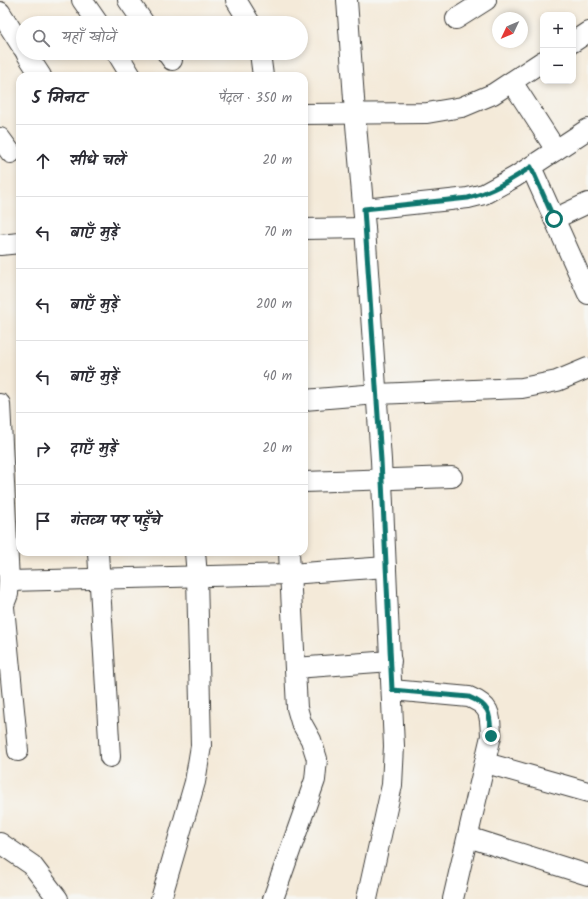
<!DOCTYPE html>
<html lang="hi">
<head>
<meta charset="utf-8">
<style>
	:root { --surface:#fff; --page:#f2f2f3; --text:#2b2b33; --muted:#7c7c81; --line:#e1e1e2 }
	body { margin:0; font-family:Kalam,"Playpen Sans Deva",sans-serif; background:var(--page); color:var(--text) }
	.controls { position:absolute; right:12px; top:12px; display:grid; overflow:hidden; border-radius:8px; box-shadow:0 2px 6px #0003 }
	.controls button { width:36px; height:36px; display:grid; place-items:center; padding:0; border:0; border-bottom:1px solid var(--line); background:var(--surface); color:var(--text); font:20px sans-serif }
	.compass { position:absolute; left:492px; top:12px; width:36px; height:36px; border-radius:50%; background:var(--surface); box-shadow:0 2px 6px #0003; rotate:226deg }
	.stop { position:absolute; width:12px; height:12px; margin:-9px; border:3px solid #0f766e; border-radius:50%; background:#fff }
	.stop.end { background:#0f766e; border-color:#fff; box-shadow:0 1px 4px #0008 }
	.list { margin:0; padding:0; list-style:none }
	h2 { display:flex; justify-content:space-between; align-items:center; height:52px; margin:0; padding:0 16px; font-size:17px }
	h2 small { font-size:13px; font-weight:400; color:var(--muted) }
	.list li { display:grid; grid-template-columns:26px 1fr auto; gap:12px; align-items:center; box-sizing:border-box; height:72px; padding:0 16px; border-top:1px solid var(--line) }
	.list b { display:block; font-size:15px; white-space:nowrap }
	.list em { font-size:13px; font-style:normal; color:var(--muted) }
	.icon { flex:none; width:22px; height:22px; fill:none; stroke:currentColor; stroke-width:2; stroke-linecap:round; stroke-linejoin:round }
	.map { position:relative; flex:none; width:588px; height:899px; overflow:hidden }
	.search { position:absolute; background:var(--surface); box-shadow:0 2px 6px #0003; left:16px; top:16px; width:292px; height:44px; display:flex; align-items:center; gap:10px; box-sizing:border-box; padding:0 14px; border-radius:22px; color:var(--muted); font-size:15px }
	.panel { position:absolute; background:var(--surface); box-shadow:0 2px 6px #0003; left:16px; top:72px; width:292px; height:484px; border-radius:12px }
	.map>svg:first-child { display:block }
	.lines { fill:none; stroke-linecap:round; stroke-linejoin:round }
	.minor-casing { stroke:#3c3b38; stroke-width:22 }
	.minor { stroke:#fff; stroke-width:20 }
	.route { stroke:#0f766e; stroke-width:5 }
</style>
</head>
<body>
<div class="map">
<svg width="588" height="899" viewBox="0 0 588 899">
	<rect width="100%" height="100%" fill="#f6f6f2"/>
	<filter id="ink" filterUnits="userSpaceOnUse"><feTurbulence type="fractalNoise" baseFrequency=".025" numOctaves="2"/><feDisplacementMap in="SourceGraphic" scale="8" xChannelSelector="R" yChannelSelector="G"/><feConvolveMatrix kernelMatrix="1 2 1 2 8 2 1 2 1" color-interpolation-filters="sRGB"/></filter>
	<filter id="wash" filterUnits="userSpaceOnUse"><feTurbulence type="fractalNoise" baseFrequency=".012" numOctaves="4" result="noise"/><feDisplacementMap in="SourceGraphic" scale="16" xChannelSelector="R" yChannelSelector="G"/><feGaussianBlur stdDeviation="0.9" result="paint"/><feColorMatrix in="noise" values="0 0 0 0 0 0 0 0 0 0 0 0 0 0 0 0 0 1.4 0 .05"/><feComposite in="paint" operator="in"/></filter>
	<g filter="url(#wash)">
		<rect width="100%" height="100%" fill="#f4ead9"/>
	</g>
	<g filter="url(#ink)">
		<g class="lines">
			<defs>
				<g id="minor">
					<path d="M82,0L98,23"/>
					<path d="M128,0L144,23"/>
					<path d="M236,0L250,23"/>
					<path d="M347,0L355,113L365,228L381,460L394,746L392,785L367,899"/>
					<path d="M0,12L23,48"/>
					<path d="M456,19L486,0"/>
					<path d="M573,42L588,32"/>
					<path d="M26,53L41,76"/>
					<path d="M117,53L131,76"/>
					<path d="M167,53L172,60"/>
					<path d="M260,53L263,76"/>
					<path d="M512,82L556,150"/>
					<path d="M304,114L427,113L462,107L493,94L543,61"/>
					<path d="M0,138L11,153"/>
					<path d="M531,167L588,294"/>
					<path d="M364,209L441,201L468,198L484,194L515,177L588,129"/>
					<path d="M554,219L588,203"/>
					<path d="M304,229L365,228"/>
					<path d="M0,245L20,243"/>
					<path d="M304,400L377,394L522,388L557,381L588,368"/>
					<path d="M0,404L9,581L8,594L0,615"/>
					<path d="M304,482L452,477"/>
					<path d="M98,552L110,757"/>
					<path d="M9,581L290,574L386,567"/>
					<path d="M4,607L18,751"/>
					<path d="M295,668L391,661"/>
					<path d="M392,690L469,697C491,706 490,714 491,736L453,899"/>
					<path d="M486,763L588,792"/>
					<path d="M468,837L588,875"/>
					<path d="M0,843L32,865L58,899"/>
					<path d="M161,899L195,782L201,746L197,576L195,552"/>
					<path d="M273,899L315,780L317,759L311,740L301,722L297,708L289,552"/>
				</g>
			</defs>
			<use href="#minor" class="minor-casing"/>
			<use href="#minor" class="minor"/>
		</g>
	</g>
	<g class="lines" filter="url(#ink)">
		<path class="route" d="M491,736C490,714 491,706 469,697L392,690L381,460L364,209L468,198C492,192 511,180 531,167L554,219"/>
	</g>
</svg>
<div class="controls">
<button>+</button>
<button>−</button>
</div>
<svg class="compass" viewBox="-18 -18 36 36"><path d="M0-13l5 13h-10z" fill="#e53935"/><path d="M0 13l5-13h-10z" fill="#7c7c81"/></svg>
<div class="stop" style="left:554px;top:219px"></div>
<div class="stop end" style="left:491px;top:736px"></div>
<div class="search"><svg class="icon" aria-label="search" viewBox="0 0 24 24"><circle cx="10" cy="10" r="6"/><path d="M15 15l6 6"/></svg>यहाँ खोजें</div>
<section class="panel">
<h2>5 मिनट<small>पैदल · 350 m</small></h2>
<ul class="list">
<li><svg class="icon" aria-label="ahead" viewBox="0 0 24 24"><path d="M12 20V5M6 11l6-6 6 6"/></svg><div><b>सीधे चलें</b></div><em>20 m</em></li>
<li><svg class="icon" aria-label="left" viewBox="0 0 24 24"><path d="M17 20v-9H6M10 6l-5 5 5 5"/></svg><div><b>बाएँ मुड़ें</b></div><em>70 m</em></li>
<li><svg class="icon" aria-label="left" viewBox="0 0 24 24"><path d="M17 20v-9H6M10 6l-5 5 5 5"/></svg><div><b>बाएँ मुड़ें</b></div><em>200 m</em></li>
<li><svg class="icon" aria-label="left" viewBox="0 0 24 24"><path d="M17 20v-9H6M10 6l-5 5 5 5"/></svg><div><b>बाएँ मुड़ें</b></div><em>40 m</em></li>
<li><svg class="icon" aria-label="right" viewBox="0 0 24 24"><path d="M7 20v-9h11M14 6l5 5-5 5"/></svg><div><b>दाएँ मुड़ें</b></div><em>20 m</em></li>
<li><svg class="icon" aria-label="arrive" viewBox="0 0 24 24"><path d="M6 21V4h12l-3 4 3 4H6"/></svg><div><b>गंतव्य पर पहुँचे</b></div></li>
</ul>
</section>
</div>
</body>
</html>
